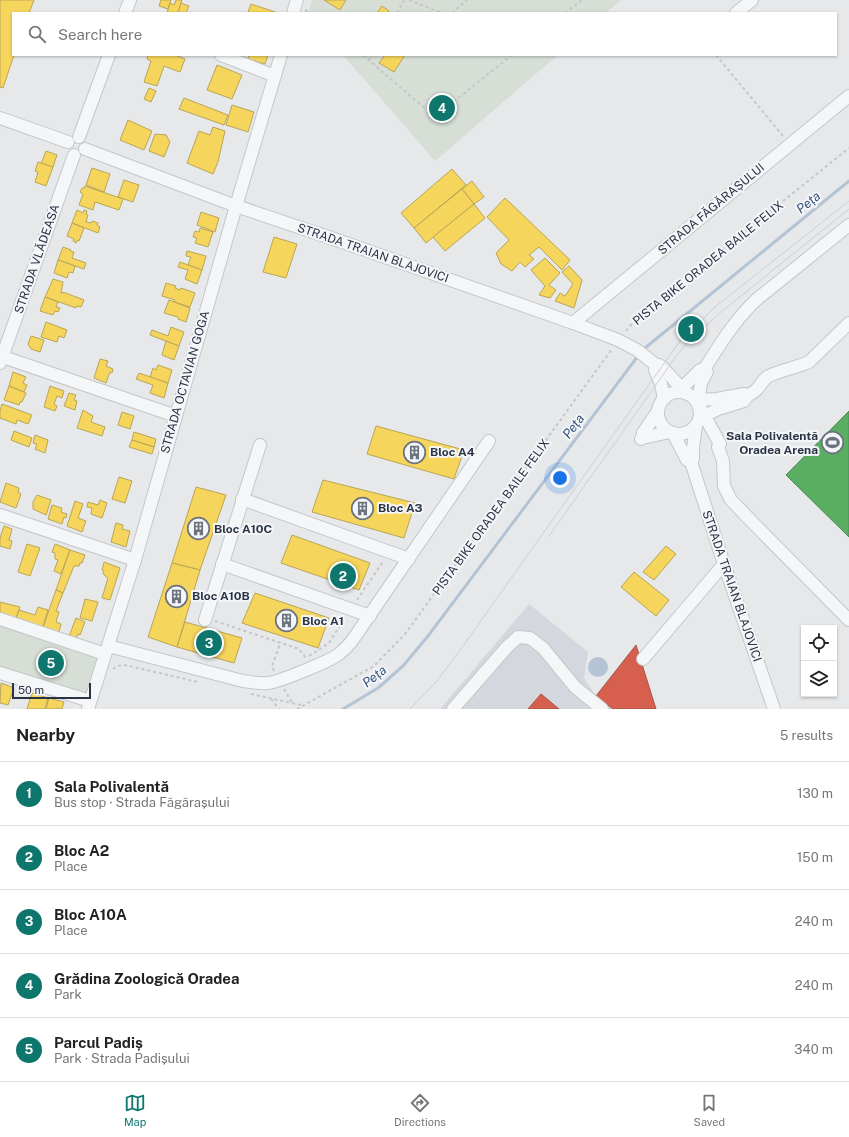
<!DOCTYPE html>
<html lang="en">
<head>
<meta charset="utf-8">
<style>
	:root { --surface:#fff; --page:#f6f6f6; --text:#222; --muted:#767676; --line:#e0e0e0; --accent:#0f766e }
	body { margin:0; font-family:"Public Sans",sans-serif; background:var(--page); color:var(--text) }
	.controls { position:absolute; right:12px; bottom:12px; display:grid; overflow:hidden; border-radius:0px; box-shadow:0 1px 3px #0004 }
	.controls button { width:36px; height:36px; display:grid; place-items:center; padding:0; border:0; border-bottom:1px solid var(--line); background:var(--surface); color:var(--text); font:20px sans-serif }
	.scale { position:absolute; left:12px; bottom:10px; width:79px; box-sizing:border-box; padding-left:4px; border:2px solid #2b3445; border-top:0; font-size:11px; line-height:14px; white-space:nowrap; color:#2b3445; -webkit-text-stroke:3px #f4f6f9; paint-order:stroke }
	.you { position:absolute; left:560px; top:478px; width:14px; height:14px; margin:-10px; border:3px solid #fff; border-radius:50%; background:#1a73e8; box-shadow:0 0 0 6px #1a73e833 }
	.badge { display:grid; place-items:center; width:26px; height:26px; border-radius:50%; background:var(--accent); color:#fff; font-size:13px; font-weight:700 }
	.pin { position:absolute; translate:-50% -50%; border:2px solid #fff; box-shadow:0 1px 4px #0006 }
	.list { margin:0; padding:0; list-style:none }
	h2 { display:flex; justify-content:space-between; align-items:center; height:52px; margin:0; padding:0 16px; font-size:17px }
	h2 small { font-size:13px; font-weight:400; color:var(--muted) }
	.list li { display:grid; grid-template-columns:26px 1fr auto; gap:12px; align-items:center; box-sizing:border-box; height:64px; padding:0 16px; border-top:1px solid var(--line) }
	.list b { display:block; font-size:15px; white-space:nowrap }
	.list p { margin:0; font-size:13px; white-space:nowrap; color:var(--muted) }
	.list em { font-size:13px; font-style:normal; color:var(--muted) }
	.icon { flex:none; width:22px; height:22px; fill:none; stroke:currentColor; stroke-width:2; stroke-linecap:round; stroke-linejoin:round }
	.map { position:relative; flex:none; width:849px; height:709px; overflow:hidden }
	.search { position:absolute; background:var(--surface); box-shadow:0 1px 3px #0004; left:12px; right:12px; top:12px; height:44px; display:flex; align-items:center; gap:10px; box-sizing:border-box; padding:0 14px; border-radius:0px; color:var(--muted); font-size:15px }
	.sheet { height:372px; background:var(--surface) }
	nav { display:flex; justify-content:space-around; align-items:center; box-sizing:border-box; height:56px; border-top:1px solid var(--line); background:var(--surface); font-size:11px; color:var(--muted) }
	nav a { display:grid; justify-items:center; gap:2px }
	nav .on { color:var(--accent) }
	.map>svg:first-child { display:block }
	.built { fill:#d4d7dd }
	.green { fill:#d6ded6 }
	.water { fill:#b4c4d5 }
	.homes { fill:#f6d55c; stroke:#b9a555 }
	.shops { fill:#d6604d; stroke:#a3534b }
	.public { fill:#5aae61; stroke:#4c8959 }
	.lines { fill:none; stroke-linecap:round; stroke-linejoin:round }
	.stream { stroke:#b4c4d5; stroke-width:3 }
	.minor-casing { stroke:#c4c6c8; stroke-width:14 }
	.path { stroke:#c5c6ca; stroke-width:2; stroke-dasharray:3 3; stroke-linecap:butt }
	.minor { stroke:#f5f6f7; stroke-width:12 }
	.tram { stroke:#cecfd2; stroke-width:1 }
	.labels { text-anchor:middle; stroke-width:4; stroke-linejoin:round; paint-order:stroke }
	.street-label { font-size:12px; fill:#2b3445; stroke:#f4f6f9 }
	.poi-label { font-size:12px; font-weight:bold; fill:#2b3445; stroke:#f4f6f9; text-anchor:start }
	.water-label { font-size:13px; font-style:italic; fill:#34527a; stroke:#f4f6f9 }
</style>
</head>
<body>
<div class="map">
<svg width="849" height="709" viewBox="0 0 849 709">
	<rect width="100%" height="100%" fill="#e6e8ea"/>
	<path class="built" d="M529,604L588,652L584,678L596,696L613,709H440Z"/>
	<g class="green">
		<path d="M312,0H621L606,13H308Z"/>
		<path d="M343,55H558L435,161Z"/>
		<path d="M0,619L105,654L90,701L0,673Z"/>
	</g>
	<circle class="water" cx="598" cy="667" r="10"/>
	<g class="homes">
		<path d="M0,0H34L29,13H13V55H14L3,88L0,87Z"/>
		<path d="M161,0H171L168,9L159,6Z"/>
		<path d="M176,0H182L178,13H167L170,3L174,5Z"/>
		<path d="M324,0H346L340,10Z"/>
		<path d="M181,3L189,6L186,13H178Z"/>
		<path d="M251,4L278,13H250L248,12Z"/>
		<path d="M382,6L389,11L388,13H377Z"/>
		<path d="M148,55H175L185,59L180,72L164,66L157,86L144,82L151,61L147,59Z"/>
		<path d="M249,55H268L265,64L248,59Z"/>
		<path d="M385,55H405L394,72L379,63Z"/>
		<path d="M217,65L242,75L232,99L207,90Z"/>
		<path d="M149,88L156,91L151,102L144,99Z"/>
		<path d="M184,98L228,115L224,125L179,109Z"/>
		<path d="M232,105L254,112L248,132L226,125Z"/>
		<path d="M128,120L152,131L144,150L120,140Z"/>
		<path d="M213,127L225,131L218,162L213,174L187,163L199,131L210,135Z"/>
		<path d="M155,134L166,135L170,142L164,157L149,151Z"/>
		<path d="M46,151L57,155L53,167L41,164Z"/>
		<path d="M38,162L53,167L46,186L35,182L38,172L35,171Z"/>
		<path d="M92,168L110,174L104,192L86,185Z"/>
		<path d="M452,169L466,185L414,228L401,213Z"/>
		<path d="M124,180L139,185L133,202L118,197Z"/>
		<path d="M472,181L484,197L474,204L462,189Z"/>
		<path d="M85,186L123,199L119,210L95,202L93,210L79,205L83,194L80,192L82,188H84Z"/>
		<path d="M462,189L474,204L426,243L414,228Z"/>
		<path d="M505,198L570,260L562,270L539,247L529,255L534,259L525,267L520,262L512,271L501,264L496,253L509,240L487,217Z"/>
		<path d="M474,204L485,218L445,251L433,237Z"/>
		<path d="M77,210L83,213L84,210L87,211L86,214L88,215L86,222L91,223L92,221L98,223L97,225L100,227L98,233L72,223Z"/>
		<path d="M201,212L219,218L215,232L197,225Z"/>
		<path d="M72,223L84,228L79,241L77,240L76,243L73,241L74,239L67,236Z"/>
		<path d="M200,228L213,232L208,247L195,243L197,238L193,237L195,231L199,232Z"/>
		<path d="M274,237L297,244L286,278L263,272Z"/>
		<path d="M63,247L71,250L70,251L74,252L72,258L86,263L84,269L58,260Z"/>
		<path d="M187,251L206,256L202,270L188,265L191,257L186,256Z"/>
		<path d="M545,258L560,273L549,285L556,290L550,298L539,295L545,286L531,270Z"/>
		<path d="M58,260L75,266L73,273L69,272L67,278L54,273Z"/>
		<path d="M180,262L202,270L197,284L185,279L188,270L178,267Z"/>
		<path d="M569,266L582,280L574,308L555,301L560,293L565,296L573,284L562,272Z"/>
		<path d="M53,279L63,282L61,293H63V292L84,300L81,307L77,306L76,308L45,297Z"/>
		<path d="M166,283L176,286L175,288L180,290L181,288L195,293L190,307L174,302L175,300L162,296Z"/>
		<path d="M45,297L58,302L56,307L60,308L58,312L55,311L53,315L40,311Z"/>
		<path d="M169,300L190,308L186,322L178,319V317L164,313Z"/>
		<path d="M46,322L67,330L64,338L59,336L57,342L41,337Z"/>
		<path d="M171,327L184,332L179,346L150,335L152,330L168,336Z"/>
		<path d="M31,336L44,340L40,352L31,349L28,344Z"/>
		<path d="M166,341L179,346L174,360L162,355Z"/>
		<path d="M100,359L108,361L106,366L113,369L112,373L110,372L106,383L94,378Z"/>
		<path d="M158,365L172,370L168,383L150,377L153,368L156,370Z"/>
		<path d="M13,372L26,377L23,383L27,385L24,392L9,386Z"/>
		<path d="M139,373L168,383L164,398L150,393L153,385L136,379Z"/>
		<path d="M9,386L26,393L22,402H20L19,405L4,400Z"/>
		<path d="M50,386L64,391L62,398L57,396L54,404L57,406L55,411L44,407Z"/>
		<path d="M69,393L76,395L74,400L77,401L75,410L64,406Z"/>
		<path d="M2,404L32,415L28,424L17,420L16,424L0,418V410Z"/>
		<path d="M83,410L93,416L91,422L105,427L102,436L77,428Z"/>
		<path d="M122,412L134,416L130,429L118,425Z"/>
		<path d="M376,426L464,450L454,479L367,454Z"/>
		<path d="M14,431L32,438L29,447L11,440Z"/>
		<path d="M134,432L156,439L154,447L132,440Z"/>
		<path d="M35,435L48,440L45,453L35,449L37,444L33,443Z"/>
		<path d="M132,440L154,447L152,454L129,447Z"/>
		<path d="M119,477L132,481L125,503L112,499Z"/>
		<path d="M323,480L415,503L404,538L312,512Z"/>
		<path d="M6,483L19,488L18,492L21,494L16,508L0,502Z"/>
		<path d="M196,487L226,495L200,570L172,563Z"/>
		<path d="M37,495L51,500L46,515L33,509V502Z"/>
		<path d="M100,500L107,503L102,518L91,514L92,508L87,507L88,502L98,505Z"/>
		<path d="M75,501L83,504L78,518L86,521L82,532L67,526Z"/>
		<path d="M52,505L62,508L61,512L67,514L66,518L64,517L62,524L48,519Z"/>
		<path d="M116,523L123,525L122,529L130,531L126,547L111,542Z"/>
		<path d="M4,526L12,529L9,540L12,541L10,549L0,546V538Z"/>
		<path d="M292,535L370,563L359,590L281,563Z"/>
		<path d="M27,544L40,548L30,576L18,572Z"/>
		<path d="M55,544L70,550L61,574L54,571L58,560L55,559V553L52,552Z"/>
		<path d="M666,546L676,554L654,580L643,572Z"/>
		<path d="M70,550L85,555L82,563H80L79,566H74L63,593L56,590Z"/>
		<path d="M104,562L120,568L110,600L102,598L108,578L105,576L103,573L104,571L102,570Z"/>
		<path d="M172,563L200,570L177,647L148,637Z"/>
		<path d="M634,572L669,600L656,616L621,587Z"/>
		<path d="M56,590L63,593L56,611L59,612L56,622L61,624L58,635L42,630Z"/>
		<path d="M255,593L329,618L318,648L242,623Z"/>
		<path d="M85,599L98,602L92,621L80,618Z"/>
		<path d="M0,602L20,607L15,621L0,615Z"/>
		<path d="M38,607L48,610L42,630L15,621L19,610L35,615Z"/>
		<path d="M76,618L85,622L80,635L78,634L75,641L68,639Z"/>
		<path d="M185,622L242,638L234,663L177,647Z"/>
		<path d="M1,683L14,688L8,705L0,703Z"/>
		<path d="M32,693L48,698L45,709H27Z"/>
		<path d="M49,698L64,702L62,709L56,708L55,709H46Z"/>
	</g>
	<g class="shops">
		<path d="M636,645L656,709H613L596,696Z"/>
		<path d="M541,694L559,709H528Z"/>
	</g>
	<path class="public" d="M849,411V537L786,475Z"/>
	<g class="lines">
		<g class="stream">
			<path d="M642,351L645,348L849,181"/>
			<path d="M343,709L378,688L403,666L428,636L638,356"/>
		</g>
		<defs>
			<g id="minor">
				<path d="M125,13L130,0"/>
				<path d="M293,13L297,0"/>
				<path d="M736,13L752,0"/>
				<path d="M221,55L275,76"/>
				<path d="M0,118L68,142"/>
				<path d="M79,137L109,55"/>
				<path d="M85,149L236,206L334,239L573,323L618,340L637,350L656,365H659L662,367L687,394"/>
				<path d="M573,323L849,96"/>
				<path d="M0,356L176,416"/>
				<path d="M0,363L74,155"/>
				<path d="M656,365L655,370L661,384L664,399"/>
				<path d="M678,392L700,370L705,368C720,344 735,320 756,300L849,225"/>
				<circle cx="679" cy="413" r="21"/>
				<path d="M696,400L717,399L744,394"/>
				<path d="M698,405L701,383L707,372L705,368"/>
				<path d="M699,406L720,444L718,447L723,461L724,486L731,500L758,528L849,620"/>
				<path d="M699,419L718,409L744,401C748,393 749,396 755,391C760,387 762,381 767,377C779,370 796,368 809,362L849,323"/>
				<path d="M673,433L687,460L691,462L724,564L774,709"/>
				<path d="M643,437H647L670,432"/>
				<path d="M641,439L643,437V433L658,411"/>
				<path d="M691,462L693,459V448L696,425"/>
				<path d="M242,499L409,559"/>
				<path d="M0,515L135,560"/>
				<path d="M222,564L370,616"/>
				<path d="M0,619L105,654"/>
				<path d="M205,620L260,445"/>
				<path d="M108,646L243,681C251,682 260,684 268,683C279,682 330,661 339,654C345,649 350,644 354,638L489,441"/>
				<path d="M643,659L724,564"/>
				<path d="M0,673L90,701"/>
				<path d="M88,709L135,560L236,206L281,55"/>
				<path d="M453,709L507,647L518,637L530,638L543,648L575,687L602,709"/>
			</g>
		</defs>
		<use href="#minor" class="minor-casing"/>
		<g class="path">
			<path d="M409,0L442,13"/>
			<path d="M305,10L312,13"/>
			<path d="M397,13L404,0"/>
			<path d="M452,13L467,0"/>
			<path d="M565,13L582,0"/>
			<path d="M363,55L422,106L431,110L442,111L512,55"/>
			<path d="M716,55L783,136"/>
			<path d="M369,60L372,55"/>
			<path d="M626,331L634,321L849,148"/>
			<path d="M357,600L384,560"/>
			<path d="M215,621L299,649L306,658"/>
			<path d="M309,656L329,643L345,618"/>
			<path d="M113,669L117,666L125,665L198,682"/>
			<path d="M274,671L272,666L280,644"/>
			<path d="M284,689L293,704"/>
			<path d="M251,694L301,705"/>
			<path d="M271,699L279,709"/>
			<path d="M297,709L374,666L405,634L612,349"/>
		</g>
		<use href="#minor" class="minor"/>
		<g class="tram">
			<path d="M549,536L677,355L687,343L721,312L849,209"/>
			<path d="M410,709L436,682L458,653L680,341L715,307L849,201"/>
		</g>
	</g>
	<defs>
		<symbol id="stadium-ring" viewBox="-11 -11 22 22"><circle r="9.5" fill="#f4f6f9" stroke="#6c737f" stroke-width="1.5"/><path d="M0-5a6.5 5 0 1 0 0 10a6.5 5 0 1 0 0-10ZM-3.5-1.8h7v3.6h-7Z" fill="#6c737f"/></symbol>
		<symbol id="building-ring" viewBox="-11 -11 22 22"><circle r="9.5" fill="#f4f6f9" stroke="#6c737f" stroke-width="1.5"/><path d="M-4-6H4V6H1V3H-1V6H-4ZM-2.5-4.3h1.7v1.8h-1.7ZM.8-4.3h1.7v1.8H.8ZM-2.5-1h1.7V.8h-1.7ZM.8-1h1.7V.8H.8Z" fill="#6c737f"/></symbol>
	</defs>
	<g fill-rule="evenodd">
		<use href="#stadium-ring" x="820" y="430" width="25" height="25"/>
		<use href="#building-ring" x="402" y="440" width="25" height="25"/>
		<use href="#building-ring" x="350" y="496" width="25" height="25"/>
		<use href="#building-ring" x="186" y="516" width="25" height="25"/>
		<use href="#building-ring" x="164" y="584" width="25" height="25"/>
		<use href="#building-ring" x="274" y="608" width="25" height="25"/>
	</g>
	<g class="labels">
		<g class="street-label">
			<text transform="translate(711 209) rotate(-40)" y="4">STRADA FĂGĂRAȘULUI</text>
			<text transform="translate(373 253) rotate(19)" y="4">STRADA TRAIAN BLAJOVICI</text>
			<text transform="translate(37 259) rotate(-71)" y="4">STRADA VLĂDEASA</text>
			<text transform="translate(708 263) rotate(-39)" y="4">PISTA BIKE ORADEA BAILE FELIX</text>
			<text transform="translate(185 382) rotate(-74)" y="4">STRADA OCTAVIAN GOGA</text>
			<text transform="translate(491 517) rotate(-54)" y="4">PISTA BIKE ORADEA BAILE FELIX</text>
			<text transform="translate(732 586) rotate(71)" y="4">STRADA TRAIAN BLAJOVICI</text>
		</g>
		<g class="poi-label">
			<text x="818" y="440" text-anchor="end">Sala Polivalentă<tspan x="818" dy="14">Oradea Arena</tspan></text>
			<text x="430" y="456">Bloc A4</text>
			<text x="378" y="512">Bloc A3</text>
			<text x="214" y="533">Bloc A10C</text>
			<text x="192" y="600">Bloc A10B</text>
			<text x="302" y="625">Bloc A1</text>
		</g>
		<g class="water-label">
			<text transform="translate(808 202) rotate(-39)" y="5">Peța</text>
			<text transform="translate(573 426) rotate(-53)" y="5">Peța</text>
			<text transform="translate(374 676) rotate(-38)" y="5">Peța</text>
		</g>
	</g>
</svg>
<div class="controls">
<button><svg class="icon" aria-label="locate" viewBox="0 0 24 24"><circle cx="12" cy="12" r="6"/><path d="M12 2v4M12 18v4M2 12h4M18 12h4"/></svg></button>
<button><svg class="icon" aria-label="layers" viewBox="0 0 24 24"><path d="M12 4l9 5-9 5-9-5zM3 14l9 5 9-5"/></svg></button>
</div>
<div class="scale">50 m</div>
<div class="you"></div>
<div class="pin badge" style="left:691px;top:329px">1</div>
<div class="pin badge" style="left:343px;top:576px">2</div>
<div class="pin badge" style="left:209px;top:643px">3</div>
<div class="pin badge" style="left:442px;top:108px">4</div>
<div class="pin badge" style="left:51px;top:663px">5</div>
<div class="search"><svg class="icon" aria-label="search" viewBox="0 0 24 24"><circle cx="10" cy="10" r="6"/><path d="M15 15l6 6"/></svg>Search here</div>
</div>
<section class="sheet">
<h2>Nearby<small>5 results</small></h2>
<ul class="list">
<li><span class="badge">1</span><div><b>Sala Polivalentă</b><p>Bus stop · Strada Făgărașului</p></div><em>130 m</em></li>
<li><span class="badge">2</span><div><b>Bloc A2</b><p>Place</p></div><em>150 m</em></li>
<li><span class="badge">3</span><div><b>Bloc A10A</b><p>Place</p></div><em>240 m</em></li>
<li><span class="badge">4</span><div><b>Grădina Zoologică Oradea</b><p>Park</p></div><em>240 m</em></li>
<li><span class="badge">5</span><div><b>Parcul Padiș</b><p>Park · Strada Padișului</p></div><em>340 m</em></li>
</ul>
</section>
<nav>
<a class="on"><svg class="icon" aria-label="map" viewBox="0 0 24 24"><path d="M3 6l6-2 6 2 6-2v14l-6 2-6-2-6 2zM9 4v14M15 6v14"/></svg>Map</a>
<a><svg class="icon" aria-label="directions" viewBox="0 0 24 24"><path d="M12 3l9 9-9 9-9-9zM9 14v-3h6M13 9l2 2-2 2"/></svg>Directions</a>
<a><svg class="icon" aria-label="saved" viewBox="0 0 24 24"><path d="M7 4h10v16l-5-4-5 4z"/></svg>Saved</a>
</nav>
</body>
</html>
